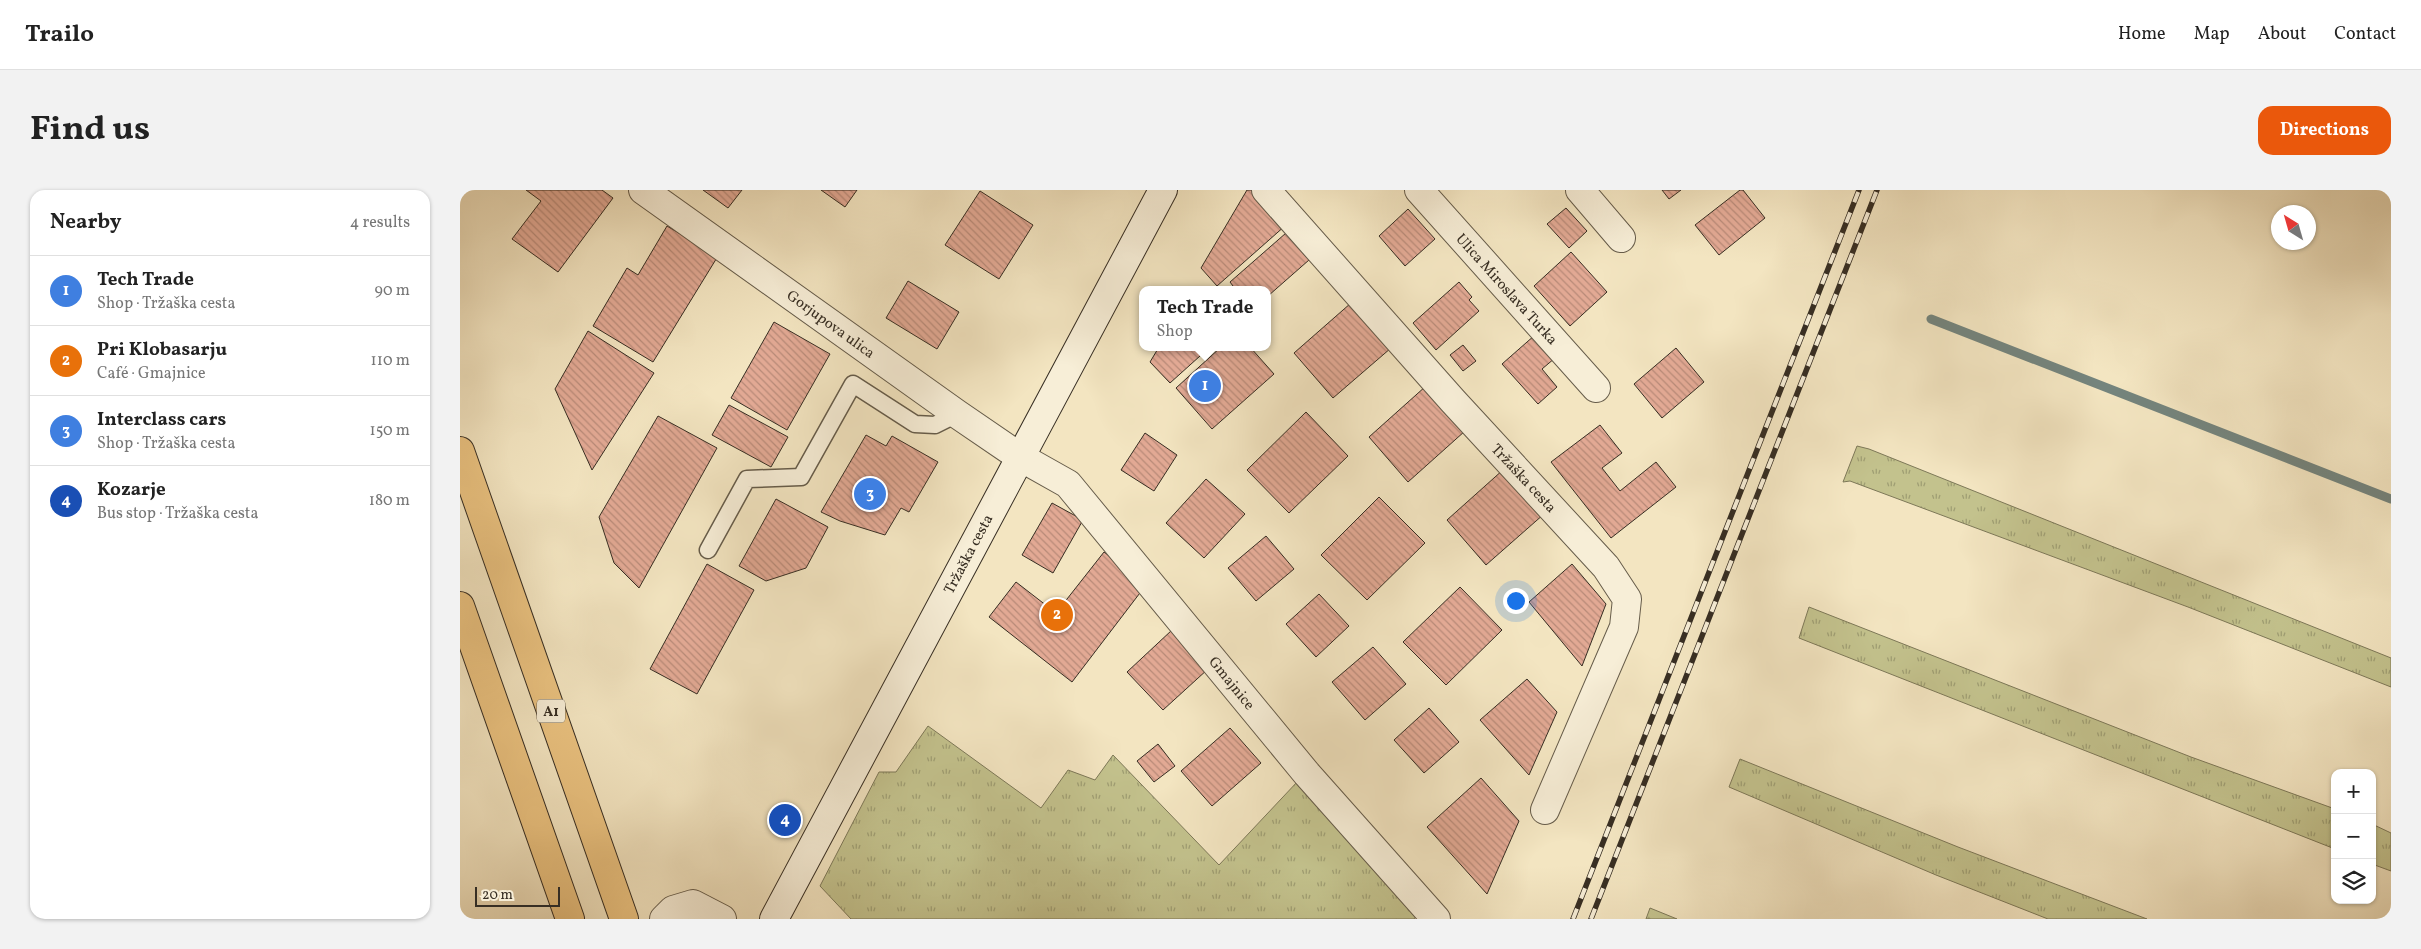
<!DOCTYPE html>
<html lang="en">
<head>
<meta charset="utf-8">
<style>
	:root { --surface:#fff; --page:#f2f2f2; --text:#222; --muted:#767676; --line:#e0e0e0; --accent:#ea580c }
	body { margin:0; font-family:Vollkorn,serif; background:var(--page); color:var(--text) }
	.controls { position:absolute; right:15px; bottom:15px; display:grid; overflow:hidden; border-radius:10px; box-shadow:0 1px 4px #0004 }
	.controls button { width:45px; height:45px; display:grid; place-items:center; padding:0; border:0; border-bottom:1px solid var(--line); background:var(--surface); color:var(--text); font:25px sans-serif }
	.compass { position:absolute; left:1811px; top:15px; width:45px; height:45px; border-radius:50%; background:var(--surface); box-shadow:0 1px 4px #0004; rotate:323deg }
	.scale { position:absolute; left:15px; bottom:12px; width:85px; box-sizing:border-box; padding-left:5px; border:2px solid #372e23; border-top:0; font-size:14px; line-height:18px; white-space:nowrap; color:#372e23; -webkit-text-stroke:4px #f7eed7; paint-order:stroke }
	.you { position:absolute; left:1055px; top:410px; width:18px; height:18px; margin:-12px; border:4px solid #fff; border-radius:50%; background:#1a73e8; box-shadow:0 0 0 8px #1a73e833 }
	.badge { display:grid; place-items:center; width:32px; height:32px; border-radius:50%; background:var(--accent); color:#fff; font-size:16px; font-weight:700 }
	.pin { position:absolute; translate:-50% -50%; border:2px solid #fff; box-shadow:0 1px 5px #0006 }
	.popup { position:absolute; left:679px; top:96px; width:132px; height:65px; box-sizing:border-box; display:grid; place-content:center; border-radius:10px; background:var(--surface); filter:drop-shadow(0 1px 4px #0005); font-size:16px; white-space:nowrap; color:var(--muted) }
	.popup b { font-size:19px; color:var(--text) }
	.popup::after { content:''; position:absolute; left:50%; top:100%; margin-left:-10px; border:10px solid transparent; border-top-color:var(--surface) }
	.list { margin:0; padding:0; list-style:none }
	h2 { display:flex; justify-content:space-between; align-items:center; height:65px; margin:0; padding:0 20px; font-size:21px }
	h2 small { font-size:16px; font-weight:400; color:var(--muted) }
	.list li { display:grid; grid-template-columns:32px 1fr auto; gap:15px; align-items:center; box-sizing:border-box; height:70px; padding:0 20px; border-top:1px solid var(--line) }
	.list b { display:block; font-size:19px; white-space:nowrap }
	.list p { margin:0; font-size:16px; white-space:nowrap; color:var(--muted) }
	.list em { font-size:16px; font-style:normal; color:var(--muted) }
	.icon { flex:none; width:28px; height:28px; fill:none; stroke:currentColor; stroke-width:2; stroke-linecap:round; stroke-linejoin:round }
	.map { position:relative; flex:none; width:1931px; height:729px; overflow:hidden; border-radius:15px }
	header { display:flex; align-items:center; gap:30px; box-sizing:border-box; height:70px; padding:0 25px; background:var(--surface); border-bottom:1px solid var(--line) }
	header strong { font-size:24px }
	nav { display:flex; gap:28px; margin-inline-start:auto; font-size:18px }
	.intro { display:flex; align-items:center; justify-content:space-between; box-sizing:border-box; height:120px; padding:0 30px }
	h1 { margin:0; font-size:35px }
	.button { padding:12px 22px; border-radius:15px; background:var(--accent); color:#fff; font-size:18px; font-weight:700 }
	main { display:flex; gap:30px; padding:0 30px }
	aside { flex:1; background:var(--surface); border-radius:15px; box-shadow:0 1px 4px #0004 }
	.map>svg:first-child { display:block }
	.grass { fill:url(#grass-tufts); stroke:#7d7858 }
	.forest { fill:url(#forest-firs); stroke:#7d7858 }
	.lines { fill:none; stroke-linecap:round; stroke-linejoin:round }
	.stream { stroke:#74847d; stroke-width:9 }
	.building { fill:url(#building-back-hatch); stroke:#372e23 }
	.lane-casing { stroke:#665c4a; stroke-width:19 }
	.street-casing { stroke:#665c4a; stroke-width:30 }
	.secondary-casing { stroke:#372e23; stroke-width:30 }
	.highway-casing { stroke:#372e23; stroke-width:30 }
	.lane { stroke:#f7eed7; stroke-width:16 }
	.street { stroke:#f7eed7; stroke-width:28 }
	.secondary { stroke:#f7eed7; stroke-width:28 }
	.highway { stroke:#eac280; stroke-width:28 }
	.rail-casing { stroke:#372e23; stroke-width:5.5 }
	.rail { stroke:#f7eed7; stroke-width:4; stroke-dasharray:11; stroke-linecap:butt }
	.labels { text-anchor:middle; stroke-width:4.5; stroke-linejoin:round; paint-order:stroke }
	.shield { fill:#f7eed7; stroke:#716859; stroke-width:1 }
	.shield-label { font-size:14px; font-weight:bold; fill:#372e23 }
	.street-label { font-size:15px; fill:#372e23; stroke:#f7eed7 }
</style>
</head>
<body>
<header>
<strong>Trailo</strong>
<nav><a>Home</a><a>Map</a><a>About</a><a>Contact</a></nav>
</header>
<div class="intro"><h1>Find us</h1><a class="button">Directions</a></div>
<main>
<aside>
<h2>Nearby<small>4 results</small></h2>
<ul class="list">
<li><span class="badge" style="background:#3f7fe0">1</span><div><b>Tech Trade</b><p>Shop · Tržaška cesta</p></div><em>90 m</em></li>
<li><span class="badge" style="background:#e8710a">2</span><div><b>Pri Klobasarju</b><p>Café · Gmajnice</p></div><em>110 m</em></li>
<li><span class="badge" style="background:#3f7fe0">3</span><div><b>Interclass cars</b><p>Shop · Tržaška cesta</p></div><em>150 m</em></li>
<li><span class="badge" style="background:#1a4fb4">4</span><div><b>Kozarje</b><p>Bus stop · Tržaška cesta</p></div><em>180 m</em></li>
</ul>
</aside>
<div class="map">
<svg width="1931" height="729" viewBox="0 0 1931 729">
	<defs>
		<pattern id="grass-tufts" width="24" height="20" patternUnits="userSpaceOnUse" patternTransform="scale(1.25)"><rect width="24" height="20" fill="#c3c28d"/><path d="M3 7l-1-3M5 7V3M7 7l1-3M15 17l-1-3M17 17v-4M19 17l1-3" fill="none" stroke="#9f9e73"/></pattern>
		<pattern id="forest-firs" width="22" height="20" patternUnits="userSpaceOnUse" patternTransform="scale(1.25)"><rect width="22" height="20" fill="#c3c28d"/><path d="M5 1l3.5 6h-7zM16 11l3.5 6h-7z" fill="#9f9e73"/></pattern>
		<pattern id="building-back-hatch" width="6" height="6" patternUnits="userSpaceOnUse" patternTransform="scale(1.25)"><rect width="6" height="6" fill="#e2a994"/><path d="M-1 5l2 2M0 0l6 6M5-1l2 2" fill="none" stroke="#b88a78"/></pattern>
	</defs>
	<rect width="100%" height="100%" fill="#f3e5c1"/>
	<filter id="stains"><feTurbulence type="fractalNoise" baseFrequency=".004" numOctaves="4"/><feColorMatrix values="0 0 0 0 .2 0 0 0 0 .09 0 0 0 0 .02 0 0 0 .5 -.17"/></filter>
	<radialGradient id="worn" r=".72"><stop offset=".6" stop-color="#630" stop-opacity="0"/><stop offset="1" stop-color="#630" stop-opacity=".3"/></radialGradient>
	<g class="grass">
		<path d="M1397,256L1409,259L1931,468V497L1728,417L1390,291L1383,292Z"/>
		<path d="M1349,417L1731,567L1875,619V659L1339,448Z"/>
		<path d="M468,536L581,618L608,580L635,590L653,565L759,675L838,591L957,725L954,729H391L360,696L419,582H436Z"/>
		<path d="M1280,569L1498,657L1687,729H1588L1476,685L1269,597Z"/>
		<path d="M1912,634L1931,643V681L1912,674Z"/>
	</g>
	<path class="forest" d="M1190,718L1217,729H1186Z"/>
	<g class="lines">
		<path class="stream" d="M1471,129L1931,309"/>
	</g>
	<g class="building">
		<path d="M66,0H142L153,8L98,82L52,49L81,11Z"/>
		<path d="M243,0H282L268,18Z"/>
		<path d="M361,0H397L385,17Z"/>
		<path d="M787,0H795L826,35L757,96L741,78Z"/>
		<path d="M1202,0H1221L1209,9Z"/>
		<path d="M1280,0H1283L1305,28L1259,65L1235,35Z"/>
		<path d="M520,1L573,35L539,89L485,55Z"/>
		<path d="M1106,18L1127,41L1109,58L1087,34Z"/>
		<path d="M948,19L975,49L945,76L919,46Z"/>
		<path d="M207,36L258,66L193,172L133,136L167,78L178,85Z"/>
		<path d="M826,43L849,70L808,106V100H776L770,92Z"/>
		<path d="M1111,62L1147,102L1110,136L1074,96Z"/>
		<path d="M448,91L499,122L477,159L426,128Z"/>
		<path d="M999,92L1012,107L1009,110L1019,121L976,160L953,133Z"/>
		<path d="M891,113L931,158L873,208L834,163Z"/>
		<path d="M314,132L370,164L327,240L271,208Z"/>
		<path d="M128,141L194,183L132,280L95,199Z"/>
		<path d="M1075,145L1095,168L1082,179L1097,197L1078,214L1042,174Z"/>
		<path d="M1003,155L1016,171L1003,181L990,165Z"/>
		<path d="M699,157H750L710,193L690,172Z"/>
		<path d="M761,157H790L814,184L752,239L716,198Z"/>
		<path d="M1216,158L1244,192L1202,228L1174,194Z"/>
		<path d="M966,196L1005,241L948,292L909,247Z"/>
		<path d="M269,215L328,247L311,277L252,245Z"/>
		<path d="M846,222L888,266L829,323L787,280Z"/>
		<path d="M198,226L257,258L179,398L154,373L139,327Z"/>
		<path d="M1140,235L1162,263L1142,278L1160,301L1196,272L1216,297L1151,348L1091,272Z"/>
		<path d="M685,243L717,265L694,301L661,280Z"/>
		<path d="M406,245L426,256L432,246L478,272L449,322L441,318L425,345L380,331L361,322Z"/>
		<path d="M1044,279L1084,324L1026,375L987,330Z"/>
		<path d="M746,289L785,324L744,368L706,333Z"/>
		<path d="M919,307L965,353L907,410L861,365Z"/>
		<path d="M316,309L368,337L346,378L306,391L279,376Z"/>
		<path d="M592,313L623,330L593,383L562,365Z"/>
		<path d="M806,346L834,379L796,411L768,378Z"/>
		<path d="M644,362L686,395L612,492L529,427L556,392L596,423Z"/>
		<path d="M247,374L294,400L237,504L190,479Z"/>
		<path d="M1112,374L1146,414L1122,476L1069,412Z"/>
		<path d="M1000,397L1042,440L986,495L943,452Z"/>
		<path d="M859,404L889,436L856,467L826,434Z"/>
		<path d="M712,440L748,479L703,520L667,482Z"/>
		<path d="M913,457L946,494L905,530L872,492Z"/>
		<path d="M1067,489L1097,522L1069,585L1020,530Z"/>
		<path d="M969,518L999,552L964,583L934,550Z"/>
		<path d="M770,538L801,573L752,616L721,581Z"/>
		<path d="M698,554L715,576L694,592L677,571Z"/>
		<path d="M1021,588L1059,631L1027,704L967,637Z"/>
	</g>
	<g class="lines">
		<defs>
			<path id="lane" d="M248,360L287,289L341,287L393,194L455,234L475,235L497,224"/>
			<g id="street">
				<path d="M183,0L497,224L560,267L608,294L847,584L976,729"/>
				<path d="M806,0L993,211L1146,377L1167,409L1164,437L1085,620"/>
				<path d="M959,0L1136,198"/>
				<path d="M1120,0L1161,48"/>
				<path d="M204,729L213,720L233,714L262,729"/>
			</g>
			<path id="secondary" d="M314,729L703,0"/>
			<g id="highway">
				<path d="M0,261L164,729"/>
				<path d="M0,416L110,729"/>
			</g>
		</defs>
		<use href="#lane" class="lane-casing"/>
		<use href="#street" class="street-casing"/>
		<use href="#secondary" class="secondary-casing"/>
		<use href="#highway" class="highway-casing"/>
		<use href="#lane" class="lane"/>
		<use href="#street" class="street"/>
		<use href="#secondary" class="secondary"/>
		<use href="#highway" class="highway"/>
		<defs>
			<g id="rail">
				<path d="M1113,729L1399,0"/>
				<path d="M1131,729L1417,0"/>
			</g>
		</defs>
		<use href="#rail" class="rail-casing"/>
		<use href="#rail" class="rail"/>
	</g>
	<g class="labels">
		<rect class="shield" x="77" y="509.5" width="28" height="23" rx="4"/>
		<g class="shield-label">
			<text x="91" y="526">A1</text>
		</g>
		<g class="street-label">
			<text transform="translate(1047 99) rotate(48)" y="5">Ulica Miroslava Turka</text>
			<text transform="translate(371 134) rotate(36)" y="5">Gorjupova ulica</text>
			<text transform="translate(1064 288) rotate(47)" y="5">Tržaška cesta</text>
			<text transform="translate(508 364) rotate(-62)" y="5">Tržaška cesta</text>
			<text transform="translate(772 493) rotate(51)" y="5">Gmajnice</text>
		</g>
	</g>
	<rect width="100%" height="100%" filter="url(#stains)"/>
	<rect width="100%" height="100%" fill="url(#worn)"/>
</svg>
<div class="controls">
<button>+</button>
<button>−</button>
<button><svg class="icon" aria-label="layers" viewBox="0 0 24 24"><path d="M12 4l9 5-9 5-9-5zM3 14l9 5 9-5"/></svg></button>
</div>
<svg class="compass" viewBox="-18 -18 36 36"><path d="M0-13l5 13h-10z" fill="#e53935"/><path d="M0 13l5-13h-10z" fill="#767676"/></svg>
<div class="scale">20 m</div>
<div class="you"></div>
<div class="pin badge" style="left:745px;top:196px;background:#3f7fe0">1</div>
<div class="popup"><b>Tech Trade</b>Shop</div>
<div class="pin badge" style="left:597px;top:425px;background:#e8710a">2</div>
<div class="pin badge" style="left:410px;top:304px;background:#3f7fe0">3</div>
<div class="pin badge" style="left:325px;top:630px;background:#1a4fb4">4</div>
</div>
</main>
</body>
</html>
